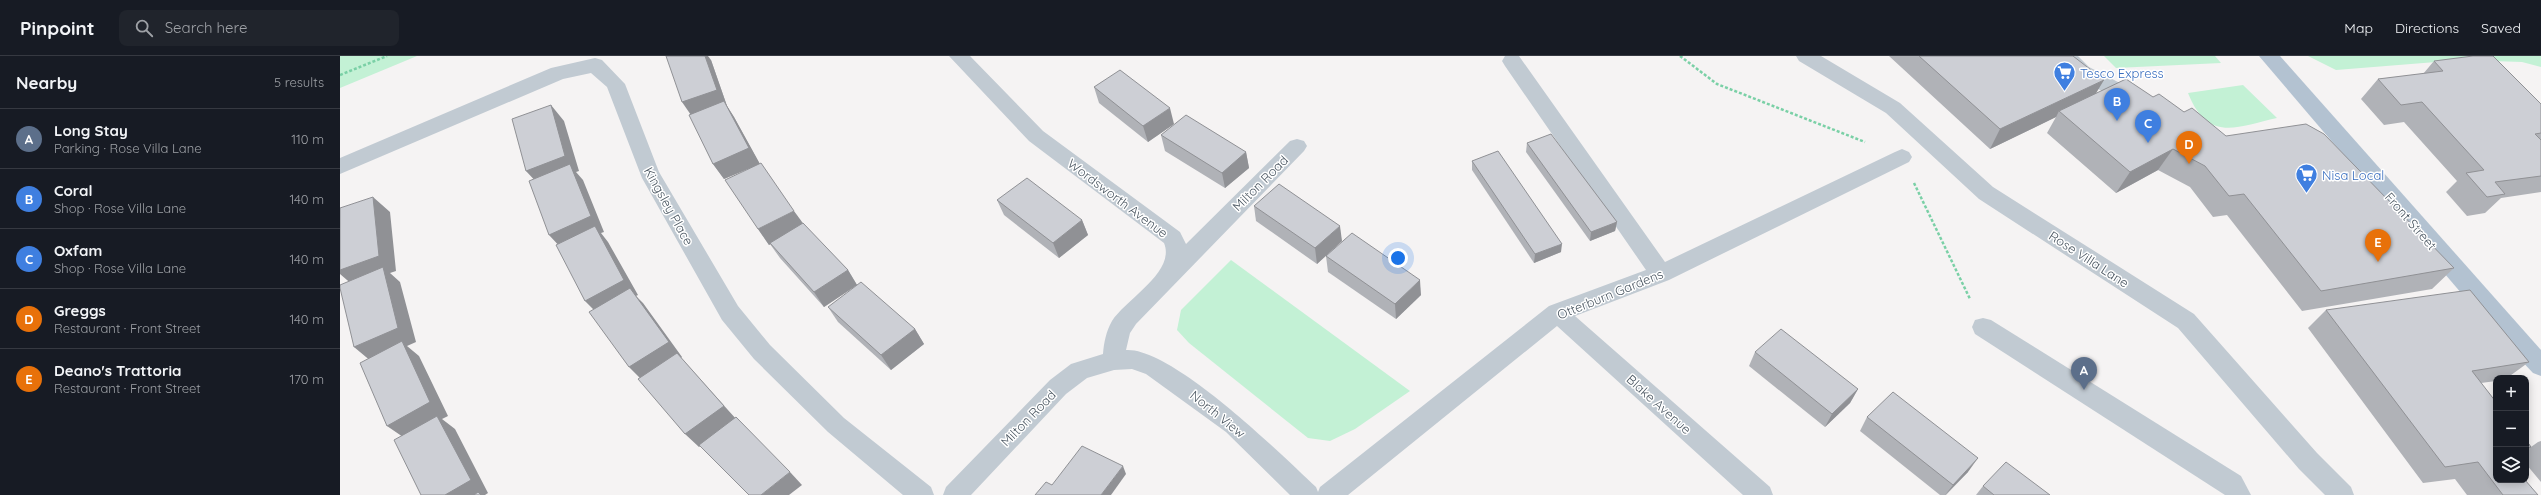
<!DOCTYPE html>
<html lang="en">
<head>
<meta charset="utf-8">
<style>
	:root { --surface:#171b24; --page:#20242c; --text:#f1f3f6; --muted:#9ea1a6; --line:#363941; --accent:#d93025 }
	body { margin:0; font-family:Quicksand,sans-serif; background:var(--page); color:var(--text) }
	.controls { position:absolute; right:12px; bottom:12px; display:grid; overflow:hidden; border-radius:8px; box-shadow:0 2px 10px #0003 }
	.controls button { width:36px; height:36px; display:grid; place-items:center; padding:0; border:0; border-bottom:1px solid var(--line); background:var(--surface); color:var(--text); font:20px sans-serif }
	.you { position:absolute; left:1058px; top:202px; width:14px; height:14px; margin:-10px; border:3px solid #fff; border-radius:50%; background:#1a73e8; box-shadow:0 0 0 6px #1a73e833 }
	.badge { display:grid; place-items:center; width:26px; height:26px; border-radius:50%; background:var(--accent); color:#fff; font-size:13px; font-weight:700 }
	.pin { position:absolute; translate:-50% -33px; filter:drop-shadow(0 1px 2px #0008) }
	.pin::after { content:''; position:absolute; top:21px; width:14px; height:12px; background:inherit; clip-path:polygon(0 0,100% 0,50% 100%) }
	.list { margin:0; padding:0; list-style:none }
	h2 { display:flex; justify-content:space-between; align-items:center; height:52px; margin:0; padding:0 16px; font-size:17px }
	h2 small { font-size:13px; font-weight:400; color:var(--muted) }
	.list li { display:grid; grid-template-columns:26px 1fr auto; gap:12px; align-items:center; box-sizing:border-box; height:60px; padding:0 16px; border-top:1px solid var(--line) }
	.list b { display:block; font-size:15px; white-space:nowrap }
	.list p { margin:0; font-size:13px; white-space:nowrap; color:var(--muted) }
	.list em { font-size:13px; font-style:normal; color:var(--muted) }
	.icon { flex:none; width:22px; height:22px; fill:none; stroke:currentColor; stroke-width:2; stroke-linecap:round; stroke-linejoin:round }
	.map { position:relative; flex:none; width:2201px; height:439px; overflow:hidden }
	header { display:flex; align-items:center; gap:24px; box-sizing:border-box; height:56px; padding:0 20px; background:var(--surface); border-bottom:1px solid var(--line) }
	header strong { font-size:19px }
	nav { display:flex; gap:22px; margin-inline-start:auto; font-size:14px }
	.search { width:280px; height:36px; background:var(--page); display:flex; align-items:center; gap:10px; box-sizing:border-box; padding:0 14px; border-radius:8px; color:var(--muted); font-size:15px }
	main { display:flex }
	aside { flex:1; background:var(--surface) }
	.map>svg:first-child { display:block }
	.green { fill:#c3f1d5 }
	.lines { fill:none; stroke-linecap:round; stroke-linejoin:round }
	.path { stroke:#7ad0a6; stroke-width:2.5; stroke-dasharray:3 2; stroke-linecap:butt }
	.minor { fill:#c1cad2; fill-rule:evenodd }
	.major { fill:#b3c2d1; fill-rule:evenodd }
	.wall { fill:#b0b2b7 }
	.shaded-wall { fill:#909195 }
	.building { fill:#cdcfd5; stroke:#909195 }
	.labels { text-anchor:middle; stroke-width:3; stroke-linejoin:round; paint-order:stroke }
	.shop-label { font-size:13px; fill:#366cbe; stroke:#fff; text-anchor:start }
	.street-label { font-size:13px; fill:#4a5661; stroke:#fff }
</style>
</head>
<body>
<header>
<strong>Pinpoint</strong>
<div class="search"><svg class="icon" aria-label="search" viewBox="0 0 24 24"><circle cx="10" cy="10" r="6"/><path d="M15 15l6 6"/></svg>Search here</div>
<nav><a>Map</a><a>Directions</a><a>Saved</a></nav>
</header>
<main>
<aside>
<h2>Nearby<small>5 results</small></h2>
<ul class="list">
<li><span class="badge" style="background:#5c6f8a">A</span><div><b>Long Stay</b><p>Parking · Rose Villa Lane</p></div><em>110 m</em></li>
<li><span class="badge" style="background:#3f7fe0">B</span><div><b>Coral</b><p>Shop · Rose Villa Lane</p></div><em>140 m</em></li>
<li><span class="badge" style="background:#3f7fe0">C</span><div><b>Oxfam</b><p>Shop · Rose Villa Lane</p></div><em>140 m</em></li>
<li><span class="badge" style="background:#e8710a">D</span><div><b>Greggs</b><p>Restaurant · Front Street</p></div><em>140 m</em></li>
<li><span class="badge" style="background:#e8710a">E</span><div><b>Deano's Trattoria</b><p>Restaurant · Front Street</p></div><em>170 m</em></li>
</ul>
</aside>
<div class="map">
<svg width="2201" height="439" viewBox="0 0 2201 439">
	<rect width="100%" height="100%" fill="#f5f3f3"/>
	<g class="green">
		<path d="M0,0H77L0,32Z"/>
		<path d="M1764,0H1875L1881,7L1776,12Z"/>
		<path d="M1968,0H2201V11L2182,6L2121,4L1996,14Z"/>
		<path d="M1903,29L1937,62C1896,71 1868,87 1848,37Z"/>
		<path d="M891,204L1070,335L1015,373L990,385L968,382L849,287L837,274L841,254Z"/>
	</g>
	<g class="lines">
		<g class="path">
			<path d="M1340,0L1377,28L1525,86"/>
			<path d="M0,19L47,0"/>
			<path d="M1574,127L1630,243"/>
		</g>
		<g class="minor">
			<path d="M609,0H630L703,75L840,176L846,188L950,85L957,83L964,85L967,90L964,95L796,268L790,277L786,294C832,291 941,398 976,431L978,436L980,431L1209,250L1306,214L1165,10L1162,5L1165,0H1179L1325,206L1555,96L1562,93L1569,96L1572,101L1569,106L1329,224L1235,260L1430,431L1433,439H1403L1217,270L1008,439H950L886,376L806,318L792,313L774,314L747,322L726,338L631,439H603L606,431L710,324L731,308L763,298C764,286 766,276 772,265C786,243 836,216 824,187L689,85Z"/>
			<path d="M1456,0H1481L1560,47L1653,131L1854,258L1977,397L2011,431L2014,439H1985L1959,413L1838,272L1639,143L1546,57L1459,5Z"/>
			<path d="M1717,0H1738L1749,11L1803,39L1806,44L1803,49L1796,51L1789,49L1735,21Z"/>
			<path d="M255,2L262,4L285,28L319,116L398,250L430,289L504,362L591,431L594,439H563L488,376L414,303L382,264L302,122L267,31L251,17L223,23L0,118V102L211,12Z"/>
			<path d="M1643,262L1651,264L1901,420L1911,439H1885L1635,278L1632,271L1635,264Z"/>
		</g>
		<path class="major" d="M1919,0H1940L2201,294V320L2193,317L2151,272Z"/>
	</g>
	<g class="wall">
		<path d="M1549,0H1733L1756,37L1813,41L1844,56L1886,80L2114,212L2092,233L1962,255L1887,159L1873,161L1850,131L1818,114L1776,137L1707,77L1716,61L1650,93Z"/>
		<path d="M371,4L387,50L394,61L419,107L462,167L508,214L517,229L484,251L440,202L430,188L429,189L418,173L407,113L384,123L373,108L351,59Z"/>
		<path d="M2094,5L2201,48V136L2161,142L2145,157L2127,160L2106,136L2117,125L2064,66L2044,69L2021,43L2038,23L2083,18Z"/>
		<path d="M754,31L834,68L808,86L759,47Z"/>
		<path d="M821,79L906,96L909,112L885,132L825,95Z"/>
		<path d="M1187,87L1277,166L1275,175L1250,185L1186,96Z"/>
		<path d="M1132,105L1221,196L1194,207L1132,114Z"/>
		<path d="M657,144L742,164L748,179L719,202L664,159Z"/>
		<path d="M914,150L1002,185L977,208L916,165Z"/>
		<path d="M986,200L1081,239L1056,263L988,216Z"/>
		<path d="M488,251L575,273L584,288L551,314L498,266Z"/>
		<path d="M1986,254L2189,306L2167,322H2156V325L2141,327L2156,424L2198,439H2127L2115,423L2083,427L1968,272Z"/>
		<path d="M1415,296L1518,333L1510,347L1485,371L1409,310Z"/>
		<path d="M1527,361L1628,416L1606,439H1600L1520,375Z"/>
		<path d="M2186,384L2191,391L2198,386L2201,385V426L2186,408Z"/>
		<path d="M1643,430L1710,439H1636Z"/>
	</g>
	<g class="shaded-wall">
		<path d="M365,0H368L371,4L387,50L394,61L420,108L384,123L373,108L353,62L342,46Z"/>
		<path d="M1764,24L1752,44L1719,55L1716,61L1650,93L1660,73Z"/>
		<path d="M211,49L224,65L239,115L236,116L243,124L264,176L261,177L268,186L298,239L296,240L303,247L342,301L341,302L397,364L359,391L345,378L303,325L289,311L259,259L245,245L223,194L209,179L200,130L186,115Z"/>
		<path d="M830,52L834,68L808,86L803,70Z"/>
		<path d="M1833,93L1818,114L1776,137L1790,116Z"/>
		<path d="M906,96L909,112L885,132L882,117Z"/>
		<path d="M33,141L50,156L56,215L50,217L60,226L76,286L67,290L79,300L108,360L102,363L115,373L148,437L145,439H105L66,383L47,370L32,306L14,291V230L0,218V214Z"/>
		<path d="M454,155L465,170L429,189L418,173Z"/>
		<path d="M742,164L748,179L719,202L713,187Z"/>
		<path d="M1277,166L1275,175L1250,185L1251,176Z"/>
		<path d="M1000,170L1002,185L977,208L975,192Z"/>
		<path d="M1222,188L1221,196L1194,207L1195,198Z"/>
		<path d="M508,214L517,229L484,251L474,236Z"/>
		<path d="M1080,224L1081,239L1056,263L1055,248Z"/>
		<path d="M575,273L584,288L551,314L541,299Z"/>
		<path d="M1518,333L1510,347L1485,371L1492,358Z"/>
		<path d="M1638,402L1628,416L1605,439L1613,429Z"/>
		<path d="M783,410L786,418L771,439H761Z"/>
		<path d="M450,416L462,429L449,439H421Z"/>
	</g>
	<g class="building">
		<path d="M326,0H365L377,34L342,46Z"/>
		<path d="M1579,0H1733L1764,24L1660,73Z"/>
		<path d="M2133,0H2153L2201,48V77L2195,78L2201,84V120L2155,126L2165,138L2147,141L2126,117L2144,114L2082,46L2061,49L2038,23L2103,15L2094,5Z"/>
		<path d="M780,14L830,52L803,70L754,31Z"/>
		<path d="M1786,23L1813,41L1819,38L1844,56L1852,52L1886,80L1966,68L1984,78L2114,212L1981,235L1904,138L1889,140L1865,110L1833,93L1790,116L1719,55Z"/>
		<path d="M384,45L409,92L373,108L349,59Z"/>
		<path d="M211,49L225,100L186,115L172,63Z"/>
		<path d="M846,59L906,96L882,117L821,79Z"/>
		<path d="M1211,78L1277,166L1251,176L1187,87Z"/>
		<path d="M1158,95L1222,188L1195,198L1132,105Z"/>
		<path d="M421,107L454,155L418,173L385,124Z"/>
		<path d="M230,108L251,160L209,179L189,125Z"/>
		<path d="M687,122L742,164L713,187L657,144Z"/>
		<path d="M939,128L1000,170L975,192L914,150Z"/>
		<path d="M33,141L39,200L0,214V152Z"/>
		<path d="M463,167L508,214L474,236L430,187Z"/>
		<path d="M255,170L284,224L245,245L216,189Z"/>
		<path d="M1012,177L1080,224L1055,248L986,200Z"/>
		<path d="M43,211L58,272L14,291L0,232V229Z"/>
		<path d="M521,226L575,273L541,299L488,251Z"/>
		<path d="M290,232L329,286L289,311L249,256Z"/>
		<path d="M2130,234L2189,306L2132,315L2156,346V424H2185L2198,439H2163L2138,406L2105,411L1986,254Z"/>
		<path d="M1441,273L1518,333L1492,358L1415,296Z"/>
		<path d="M62,285L90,346L47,370L20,307Z"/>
		<path d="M337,297L384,350L345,378L298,323Z"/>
		<path d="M1553,336L1638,402L1613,429L1527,361Z"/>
		<path d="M97,360L131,424L105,439H81L54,384Z"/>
		<path d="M396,361L450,416L421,439H409L359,389Z"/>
		<path d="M2186,384L2191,391L2186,392Z"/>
		<path d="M742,390L783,410L761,439H695L706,426L712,429Z"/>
		<path d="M1666,406L1710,439H1654L1643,430Z"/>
		<path d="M138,436L141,439H134Z"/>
	</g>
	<defs>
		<symbol id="supermarket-pin" viewBox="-11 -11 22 30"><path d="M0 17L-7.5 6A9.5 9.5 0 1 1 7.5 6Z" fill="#3f7fe0" stroke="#fff"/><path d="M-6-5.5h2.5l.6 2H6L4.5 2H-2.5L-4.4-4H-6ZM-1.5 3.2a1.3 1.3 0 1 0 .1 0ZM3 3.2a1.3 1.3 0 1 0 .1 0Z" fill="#fff"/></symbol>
	</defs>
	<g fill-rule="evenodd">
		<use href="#supermarket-pin" x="1712" y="4" width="25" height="34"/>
		<use href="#supermarket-pin" x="1954" y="106" width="25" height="34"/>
	</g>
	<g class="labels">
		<g class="shop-label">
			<text x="1740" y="22">Tesco Express</text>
			<text x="1982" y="124">Nisa Local</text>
		</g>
		<g class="street-label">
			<text transform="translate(920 127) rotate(-45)" y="5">Milton Road</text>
			<text transform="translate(778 142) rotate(37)" y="5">Wordsworth Avenue</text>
			<text transform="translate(329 150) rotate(61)" y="5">Kingsley Place</text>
			<text transform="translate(2071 165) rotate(49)" y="5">Front Street</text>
			<text transform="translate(1749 203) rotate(33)" y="5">Rose Villa Lane</text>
			<text transform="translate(1270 238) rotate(-22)" y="5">Otterburn Gardens</text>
			<text transform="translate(1319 348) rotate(42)" y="5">Blake Avenue</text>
			<text transform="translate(878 358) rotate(39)" y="5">North View</text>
			<text transform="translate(688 362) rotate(-46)" y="5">Milton Road</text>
		</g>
	</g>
</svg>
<div class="controls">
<button>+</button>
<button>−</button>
<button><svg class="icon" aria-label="layers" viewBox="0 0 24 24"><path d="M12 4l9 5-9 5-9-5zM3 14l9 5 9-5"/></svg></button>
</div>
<div class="you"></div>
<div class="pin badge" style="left:1744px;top:334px;background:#5c6f8a">A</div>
<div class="pin badge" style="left:1777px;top:65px;background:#3f7fe0">B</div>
<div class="pin badge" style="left:1808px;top:87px;background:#3f7fe0">C</div>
<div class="pin badge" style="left:1849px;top:108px;background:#e8710a">D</div>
<div class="pin badge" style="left:2038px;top:206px;background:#e8710a">E</div>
</div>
</main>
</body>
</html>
